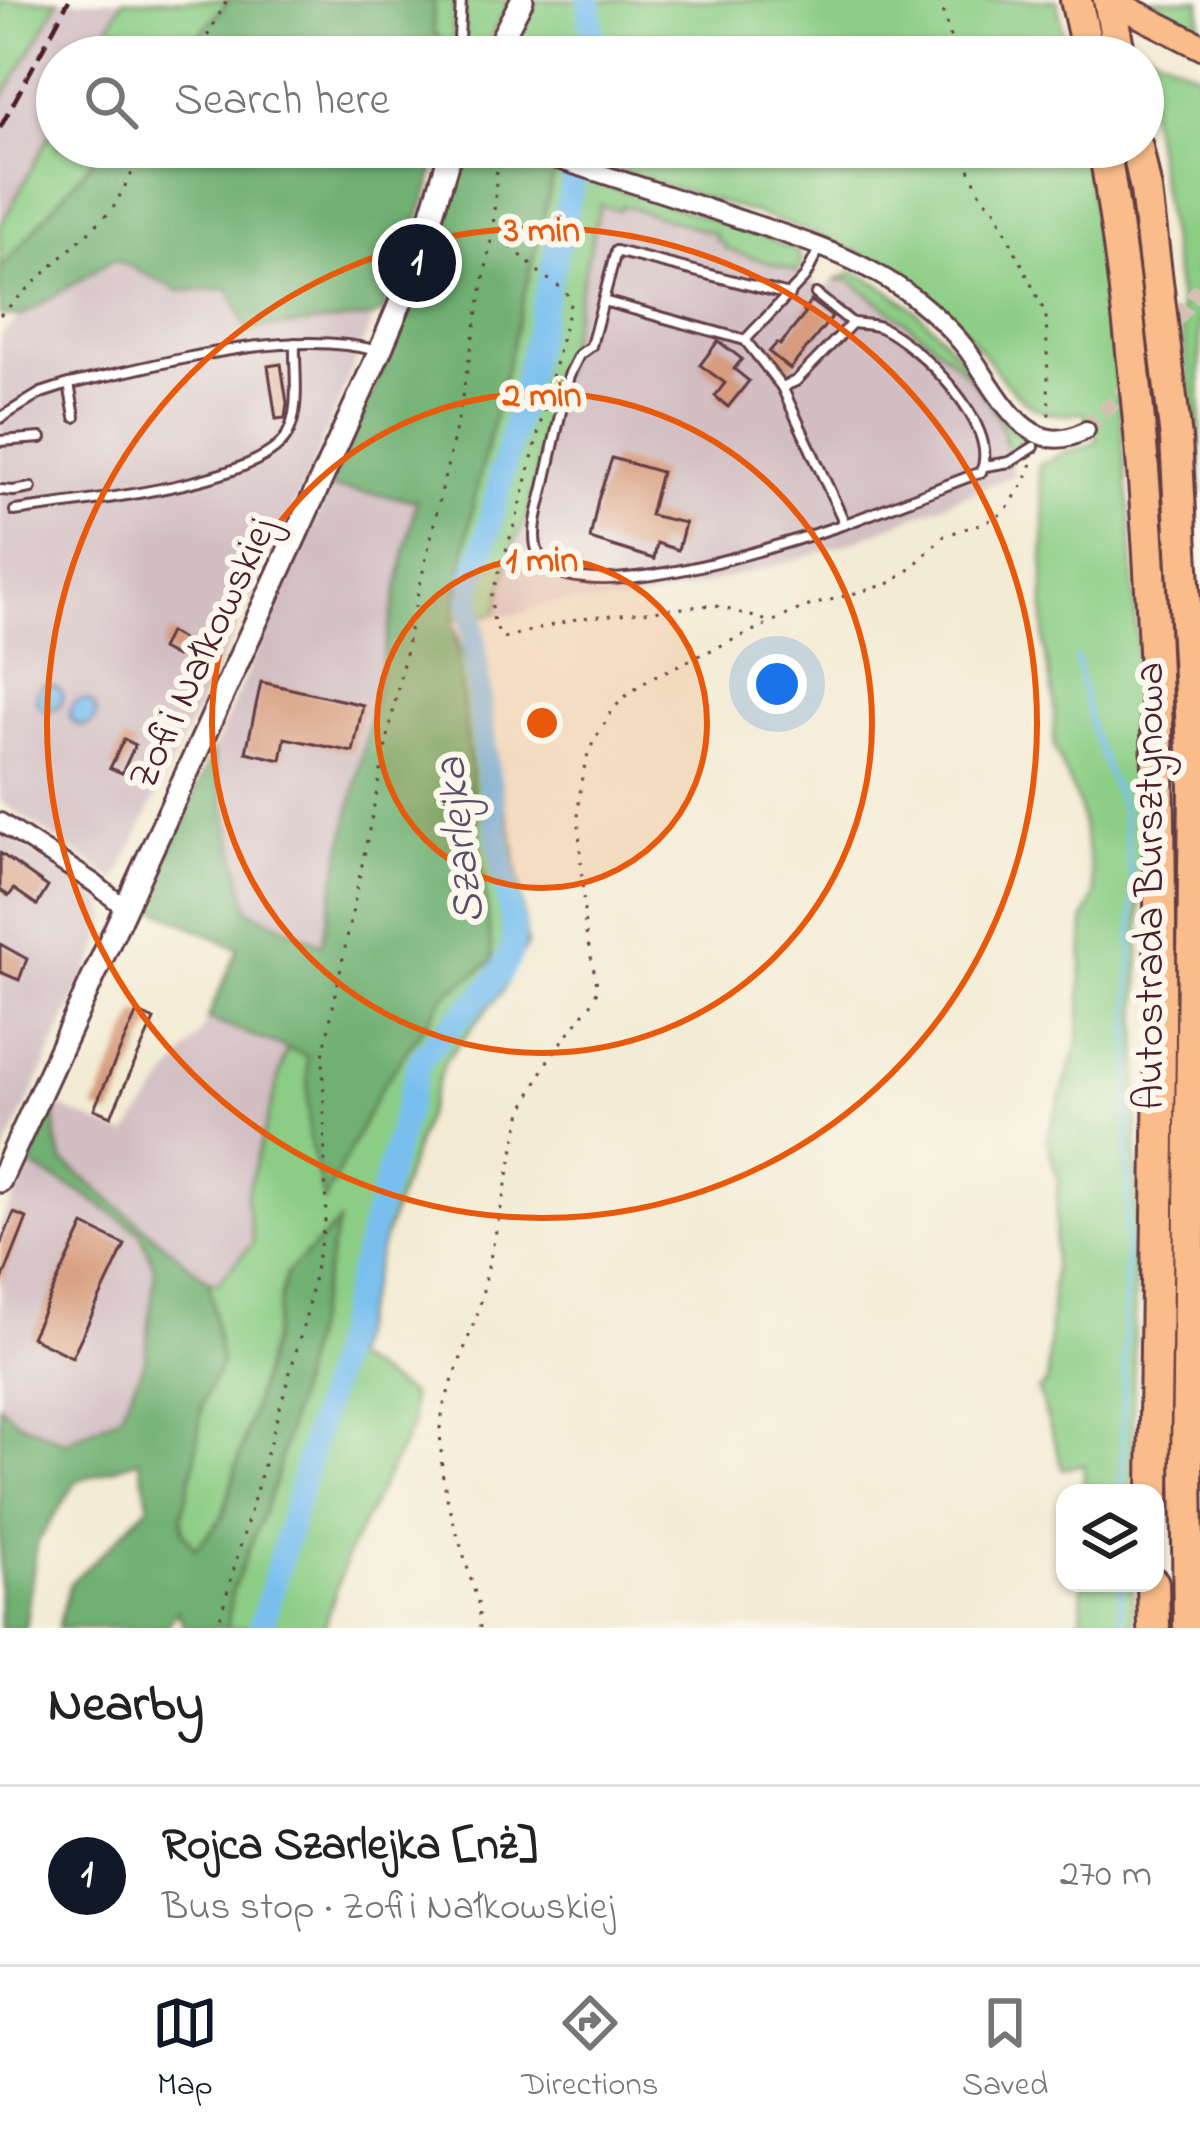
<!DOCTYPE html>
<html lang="en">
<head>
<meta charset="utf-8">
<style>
	:root { --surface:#fff; --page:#f6f6f6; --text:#222; --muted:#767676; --line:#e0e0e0; --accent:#111827 }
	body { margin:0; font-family:"Indie Flower",sans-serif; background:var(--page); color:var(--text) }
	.controls { position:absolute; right:36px; bottom:36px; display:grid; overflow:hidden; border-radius:24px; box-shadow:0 3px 9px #0004 }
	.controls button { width:108px; height:108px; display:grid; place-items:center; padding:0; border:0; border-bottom:3px solid var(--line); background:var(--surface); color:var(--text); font:60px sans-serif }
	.you { position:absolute; left:777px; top:684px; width:42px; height:42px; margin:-30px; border:9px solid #fff; border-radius:50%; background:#1a73e8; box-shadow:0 0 0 18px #1a73e833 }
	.badge { display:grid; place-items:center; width:78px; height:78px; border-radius:50%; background:var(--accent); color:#fff; font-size:39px; font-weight:700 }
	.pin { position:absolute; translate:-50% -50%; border:6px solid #fff; box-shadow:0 3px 12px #0006 }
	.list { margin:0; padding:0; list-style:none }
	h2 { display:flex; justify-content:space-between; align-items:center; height:156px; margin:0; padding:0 48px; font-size:51px }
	h2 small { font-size:39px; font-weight:400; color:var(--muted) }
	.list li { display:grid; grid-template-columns:78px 1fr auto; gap:36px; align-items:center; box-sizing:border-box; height:180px; padding:0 48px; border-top:3px solid var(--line) }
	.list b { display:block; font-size:45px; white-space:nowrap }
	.list p { margin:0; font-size:39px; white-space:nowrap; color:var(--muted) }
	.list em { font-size:39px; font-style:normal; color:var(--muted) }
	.icon { flex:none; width:66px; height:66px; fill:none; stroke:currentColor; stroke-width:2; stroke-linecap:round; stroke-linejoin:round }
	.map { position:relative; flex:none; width:1200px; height:1628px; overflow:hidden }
	.search { position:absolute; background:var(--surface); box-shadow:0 3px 9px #0004; left:36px; right:36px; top:36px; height:132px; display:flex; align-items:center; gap:30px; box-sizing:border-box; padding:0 42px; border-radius:66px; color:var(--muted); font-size:45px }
	.sheet { height:336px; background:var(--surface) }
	nav { display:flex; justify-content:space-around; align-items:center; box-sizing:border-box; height:168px; border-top:3px solid var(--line); background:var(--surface); font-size:33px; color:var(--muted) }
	nav a { display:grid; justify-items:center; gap:6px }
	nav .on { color:var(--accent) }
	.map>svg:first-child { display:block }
	.industrial { fill:#d2bec3 }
	.green { fill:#8bcd85; stroke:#6a7658; stroke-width:3 }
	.forest { fill:#70b072; stroke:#5d684e; stroke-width:3 }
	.water { fill:#78bff0; stroke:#616f8e; stroke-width:3 }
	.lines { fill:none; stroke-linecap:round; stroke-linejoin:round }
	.stream { stroke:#78bff0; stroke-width:4.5 }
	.river { stroke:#78bff0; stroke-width:24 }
	.building { fill:#d79c7e }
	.minor-tunnel { stroke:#d1c2b2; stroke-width:16; stroke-dasharray:16 8; stroke-linecap:butt }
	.service-casing { stroke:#633e44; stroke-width:14 }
	.minor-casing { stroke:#633e44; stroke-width:22 }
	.tertiary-casing { stroke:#633e44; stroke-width:27 }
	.primary-casing { stroke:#633e44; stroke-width:30 }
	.motorway-casing { stroke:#633e44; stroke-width:36 }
	.path { stroke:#633e44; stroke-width:3; stroke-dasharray:3 9; stroke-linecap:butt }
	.service { stroke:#fff; stroke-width:8 }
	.minor { stroke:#fff; stroke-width:16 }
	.tertiary { stroke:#fff; stroke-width:21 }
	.primary { stroke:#f9bc8a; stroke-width:24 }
	.motorway { stroke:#f9bc8a; stroke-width:30 }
	.rail { stroke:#4a1f2b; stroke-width:4.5; stroke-dasharray:18 9; stroke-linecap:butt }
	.ring { fill:none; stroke:#e8590c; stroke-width:6 }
	.labels { text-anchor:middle; stroke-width:12; stroke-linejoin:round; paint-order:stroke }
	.street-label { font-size:42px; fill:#4a1f2b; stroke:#fbf7ec }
	.water-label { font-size:45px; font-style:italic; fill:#584f66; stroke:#fbf7ec }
	.centre { fill:#e8590c; stroke:#fbf7ec; stroke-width:6 }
	.ring-label { font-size:36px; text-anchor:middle; font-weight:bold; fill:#e8590c; stroke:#fbf7ec; stroke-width:12; stroke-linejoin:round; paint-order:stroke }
</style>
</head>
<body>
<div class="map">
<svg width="1200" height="1628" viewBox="0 0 1200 1628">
	<rect width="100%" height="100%" fill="#fbf7ec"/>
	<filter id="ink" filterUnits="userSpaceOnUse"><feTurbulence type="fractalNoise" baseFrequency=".00833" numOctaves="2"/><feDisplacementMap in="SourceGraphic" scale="24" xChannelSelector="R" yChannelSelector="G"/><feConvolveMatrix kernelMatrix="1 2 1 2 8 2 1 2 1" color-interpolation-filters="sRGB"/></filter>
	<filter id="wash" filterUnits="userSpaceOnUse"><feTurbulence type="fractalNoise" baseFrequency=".004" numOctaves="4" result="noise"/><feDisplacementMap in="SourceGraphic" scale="48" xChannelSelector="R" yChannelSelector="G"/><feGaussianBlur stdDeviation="2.7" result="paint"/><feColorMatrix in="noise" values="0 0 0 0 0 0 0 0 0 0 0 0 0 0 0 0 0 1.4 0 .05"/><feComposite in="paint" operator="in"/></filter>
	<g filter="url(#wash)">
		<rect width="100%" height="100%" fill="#f3ebd4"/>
		<g class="industrial">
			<path d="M58,0H123L92,57H57V121L0,227V102Z"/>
			<path d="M600,204L618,209L621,205L716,234L726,244L725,250L791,268L824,289L834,281L849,279L947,357L978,387L999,420L1014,475L859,539L803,558L633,603H548L514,616L496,614L513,545L526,518Z"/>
			<path d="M114,259L179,291L228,289L247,330L374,317L307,478L116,881L0,801V336L20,317Z"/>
			<path d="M330,488L416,500L321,945L249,910L212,752Z"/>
			<path d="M0,831L97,895L104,905L108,919L99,948L0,1163Z"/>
			<path d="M207,1019L287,1048L246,1197L253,1243L218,1284L209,1281L63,1161L56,1139L55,1105L126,1135L201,1033Z"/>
			<path d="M30,1166L82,1193L140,1232L155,1270L145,1361L120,1416L64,1442L18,1422L0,1405V1225Z"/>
		</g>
		<g class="green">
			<path d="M58,0L38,39L0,102V0Z"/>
			<path d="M123,0H229L181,57H92Z"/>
			<path d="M434,0H453V56L433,31Z"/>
			<path d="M465,0H510L480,57H464Z"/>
			<path d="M538,0H1057L1068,57H501Z"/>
			<path d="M1143,0H1200V27Z"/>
			<path d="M1138,45L1200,75V263L1195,270L1200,277V495C1190,353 1166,214 1143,74V57H1140Z"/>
			<path d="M57,121V147H104L0,270V227Z"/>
			<path d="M542,147H1084L1111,322L1130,514L1138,671L1141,839L1132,1493H1083L1084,1464L1063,1469L1038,1390L1047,1383L1058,1181L1047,1138L1079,1041L1084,919L1095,895L1079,805L1054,747V701L1044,645V512L1038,466L1063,453L1099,442L1083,412C1022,428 1000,369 965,331C899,256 801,227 708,199C653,181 598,164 542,147Z"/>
			<path d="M555,169L759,234L800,253L802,266L798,272L725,249V244L715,240L716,234L622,205L619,210L600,205L526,518L513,545L496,614L453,620L513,837L527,944L503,990L445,1061L380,1250L350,1358L411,1395L412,1426L348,1553L324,1628H227L232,1593L274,1485L337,1226L286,1274L271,1342L222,1517L195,1550L184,1532L182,1516L195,1460L202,1404L221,1363L209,1281L218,1283L253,1243L246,1197L287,1048L307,1056L309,1136L324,1199L380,1090L446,994L493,961L453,619L474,500Z"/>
			<path d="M853,272C900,290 940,330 970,371C988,395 1001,419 1025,437L1026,447L1008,454C1005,442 1003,428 997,417C970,362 898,318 850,280L834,281Z"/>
			<path d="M1082,1583H1132L1134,1628H1081Z"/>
		</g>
		<g class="forest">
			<path d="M229,0H434L433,31L453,57H181Z"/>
			<path d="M104,147H439L429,191L383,312L374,317L247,330L228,289L179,291L114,259L20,317L0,315V270Z"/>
			<path d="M472,147H484L555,169L474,500L453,619L493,961L446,994L380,1090L324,1201L309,1136L307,1056L207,1019L238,949L148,906L212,752L249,910L322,944L416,500L330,488C368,403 407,319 439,231C448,206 451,162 472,147Z"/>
			<path d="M55,1105L56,1139L63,1161L209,1281L221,1363L202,1404L195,1460L182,1516L184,1532L195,1549L223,1517L271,1342L286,1274L338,1223L274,1485L232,1593L227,1628H184L178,1611L166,1628H58L70,1583L112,1544L149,1505L139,1460L77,1481L37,1543L25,1628H0V1405L19,1422L65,1442L120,1415L145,1361L155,1270L140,1232L82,1193L30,1166Z"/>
		</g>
		<g class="water">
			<circle cx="49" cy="697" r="13"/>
			<circle cx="83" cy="713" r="13"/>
		</g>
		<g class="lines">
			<g class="stream">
				<path d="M489,470L503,469"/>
				<path d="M1076,657L1092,732L1123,809L1133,890L1122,1493"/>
				<path d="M1121,1583L1122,1628"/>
			</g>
			<g class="river">
				<path d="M589,0L595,57"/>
				<path d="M261,1628L419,1063C446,1019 514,985 514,932L486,761L470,599L473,579L485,544L582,147"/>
			</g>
		</g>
		<g id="blocks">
			<g class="building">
				<path d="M811,301L832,317L790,369L769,352L777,343L780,345L806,313L803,311Z"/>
				<path d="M718,341L742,359L734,369L749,381L728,407L715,396L725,383L700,365Z"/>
				<path d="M281,364L287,403L285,418L276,419L268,366Z"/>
				<path d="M612,458L661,472L650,515L685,523L678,550L657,543L654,559L590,539L598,500Z"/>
				<path d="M169,632L185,641L176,657L161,649Z"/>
				<path d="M261,682L363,705L353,752L285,738L281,760L246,752Z"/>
				<path d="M124,739L135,745L122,773L110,768Z"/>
				<path d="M0,853L48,887L37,905L14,889L9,896L0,890Z"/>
				<path d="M0,944L27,959L19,980L0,972Z"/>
				<path d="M137,1012L154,1020L111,1116L94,1109Z"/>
				<path d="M14,1213L27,1218L0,1286V1246Z"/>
				<path d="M84,1225L125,1245L72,1357L31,1337Z"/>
			</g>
		</g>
	</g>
	<g filter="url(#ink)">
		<use href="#blocks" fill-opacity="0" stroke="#633e44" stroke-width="3"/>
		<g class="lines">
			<path class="minor-tunnel" d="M1086,430L1118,398L1200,288"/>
			<defs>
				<g id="service">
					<path d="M458,57L461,0"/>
					<path d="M819,249L805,277L745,340L603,301L591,346L579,355L569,375C561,411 553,447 545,483C541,502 532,526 536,546C552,625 796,540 845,524"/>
					<path d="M603,301L616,251L789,295"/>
					<path d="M745,340L782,387L796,381L852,323L816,294"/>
					<path d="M69,384L75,417"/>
					<path d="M782,387L845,524L981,472C1002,426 919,345 880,327C872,324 861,324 852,323"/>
					<path d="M0,418L41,393L69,384C161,365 287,326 378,351"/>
					<path d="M0,441L41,438"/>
					<path d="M985,466L1010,462L1034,447"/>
					<path d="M0,490L14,491L31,488"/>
					<path d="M15,511C74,502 258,486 287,435C301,410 294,371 295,343"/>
				</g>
				<g id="minor">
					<path d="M517,147C590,170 663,193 736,218C797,238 860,257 912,296C931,311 950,328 965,347C995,385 1025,465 1086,430"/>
					<path d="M0,822L94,883L125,908"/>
				</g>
				<g id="tertiary">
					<path d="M492,57L522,0"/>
					<path d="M0,1181L380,351L417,263L452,147"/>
				</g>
				<path id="primary" d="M1110,0L1200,46"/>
				<g id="motorway">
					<path d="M1076,0L1089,57"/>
					<path d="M1109,0L1120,57"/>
					<path d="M1104,147C1179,591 1159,1045 1154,1493"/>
					<path d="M1137,147L1146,190L1176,439L1195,787L1187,1459L1189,1628"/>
					<path d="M1153,1583L1154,1628"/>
				</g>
			</defs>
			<use href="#service" class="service-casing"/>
			<use href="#minor" class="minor-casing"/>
			<use href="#tertiary" class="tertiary-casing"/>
			<use href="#primary" class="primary-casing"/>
			<use href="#motorway" class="motorway-casing"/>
			<g class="path">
				<path d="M939,0L956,57"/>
				<path d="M196,57L227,0"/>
				<path d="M498,147L493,230L542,275L566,291L570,304L520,507L491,597L494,624L503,638L580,618L713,605L768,621"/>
				<path d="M959,147L982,197L994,207L1046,315L1049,416L1046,421"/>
				<path d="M0,315L112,210L146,147"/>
				<path d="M217,1628L305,1320L326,1216L323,1056L411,624L458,419L493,230"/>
				<path d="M480,1628L478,1603L448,1503L442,1471L440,1428L444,1404L479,1309L522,1111L548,1060L591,1004L598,989L585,929L578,812L582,776L589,750L613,709L628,694L653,677L802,608L888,584L908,571L944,536L994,519L1005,511L1025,482L1032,463"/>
			</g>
			<use href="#service" class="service"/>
			<use href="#minor" class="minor"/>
			<use href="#tertiary" class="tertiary"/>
			<use href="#primary" class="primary"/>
			<use href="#motorway" class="motorway"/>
			<path class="rail" d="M0,128L69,0"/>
		</g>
	</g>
	<circle cx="542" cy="723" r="165" fill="#e8590c" fill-opacity=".12"/>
	<g class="ring">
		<circle cx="542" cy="723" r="165"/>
		<circle cx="542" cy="723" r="330"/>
		<circle cx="542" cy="723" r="495"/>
	</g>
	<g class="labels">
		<g class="street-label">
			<text transform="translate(200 652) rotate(-65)" y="15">Zofii Nałkowskiej</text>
			<text transform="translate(1147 886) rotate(-90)" y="15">Autostrada Bursztynowa</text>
		</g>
		<g class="water-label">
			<text transform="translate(457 841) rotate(-97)" y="16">Szarlejka</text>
		</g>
	</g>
	<circle cx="542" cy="723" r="18" class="centre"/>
	<g class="ring-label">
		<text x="542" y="241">3 min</text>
		<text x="542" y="406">2 min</text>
		<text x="542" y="571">1 min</text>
	</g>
</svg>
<div class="controls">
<button><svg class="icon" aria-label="layers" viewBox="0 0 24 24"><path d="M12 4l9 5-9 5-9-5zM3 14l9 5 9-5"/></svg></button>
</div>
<div class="you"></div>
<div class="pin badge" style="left:417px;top:263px">1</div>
<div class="search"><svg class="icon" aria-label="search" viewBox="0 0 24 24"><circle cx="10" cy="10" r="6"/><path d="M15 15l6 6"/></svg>Search here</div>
</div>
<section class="sheet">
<h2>Nearby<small></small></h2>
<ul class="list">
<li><span class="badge">1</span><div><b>Rojca Szarlejka [nż]</b><p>Bus stop · Zofii Nałkowskiej</p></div><em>270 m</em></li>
</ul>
</section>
<nav>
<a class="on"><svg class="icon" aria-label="map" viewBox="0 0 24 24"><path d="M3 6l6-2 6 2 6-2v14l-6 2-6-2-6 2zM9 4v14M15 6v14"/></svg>Map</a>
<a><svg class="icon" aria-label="directions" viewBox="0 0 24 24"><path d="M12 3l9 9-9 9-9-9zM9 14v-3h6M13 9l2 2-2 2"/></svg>Directions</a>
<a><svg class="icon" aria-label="saved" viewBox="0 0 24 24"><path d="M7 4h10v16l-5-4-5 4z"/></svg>Saved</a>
</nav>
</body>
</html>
